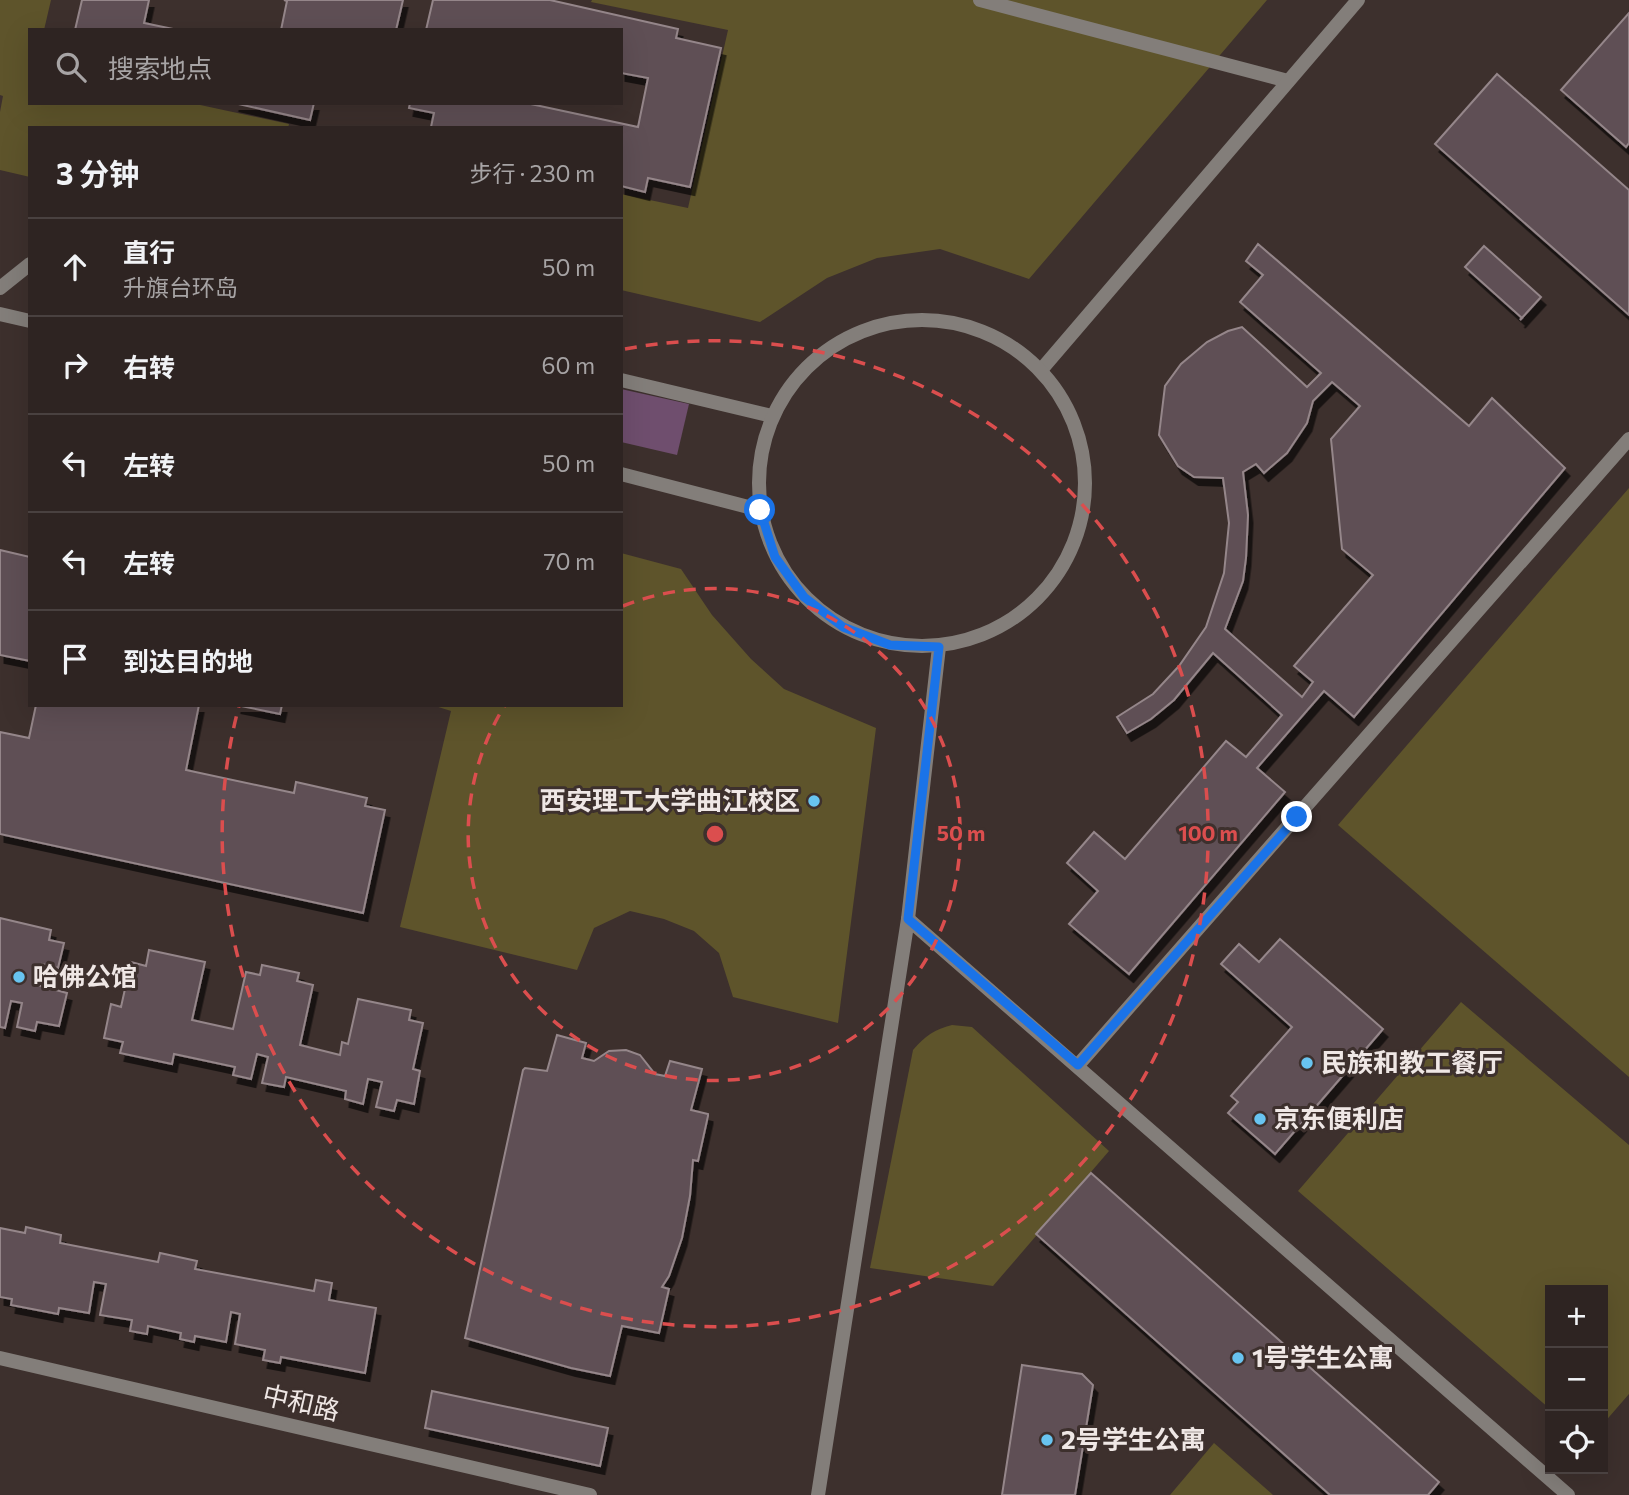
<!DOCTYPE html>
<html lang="zh">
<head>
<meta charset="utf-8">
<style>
	:root { --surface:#2e2422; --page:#362c2a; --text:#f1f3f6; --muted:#a7a4a5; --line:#494140 }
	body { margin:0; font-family:Commissioner,"Noto Sans SC",sans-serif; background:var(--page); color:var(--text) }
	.controls { position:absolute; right:21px; bottom:21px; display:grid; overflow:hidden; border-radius:0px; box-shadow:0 7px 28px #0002 }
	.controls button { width:63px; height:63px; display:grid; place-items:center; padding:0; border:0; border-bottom:2px solid var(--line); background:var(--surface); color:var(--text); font:35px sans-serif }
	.stop { position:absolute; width:21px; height:21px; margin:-16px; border:5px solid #1a73e8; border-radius:50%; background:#fff }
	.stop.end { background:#1a73e8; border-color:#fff; box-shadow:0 2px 7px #0008 }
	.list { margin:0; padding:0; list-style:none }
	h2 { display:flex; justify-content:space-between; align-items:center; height:91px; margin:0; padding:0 28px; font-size:30px }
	h2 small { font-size:23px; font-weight:400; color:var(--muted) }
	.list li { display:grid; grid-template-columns:46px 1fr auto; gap:21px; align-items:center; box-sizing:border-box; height:98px; padding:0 28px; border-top:2px solid var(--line) }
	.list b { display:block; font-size:26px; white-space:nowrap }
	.list p { margin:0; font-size:23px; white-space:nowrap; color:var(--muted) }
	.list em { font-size:23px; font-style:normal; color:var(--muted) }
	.icon { flex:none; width:38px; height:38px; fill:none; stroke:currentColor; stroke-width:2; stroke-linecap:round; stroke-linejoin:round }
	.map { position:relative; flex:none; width:1629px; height:1495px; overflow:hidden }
	.search { position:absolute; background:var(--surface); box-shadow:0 7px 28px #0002; left:28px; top:28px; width:595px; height:77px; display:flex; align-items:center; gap:18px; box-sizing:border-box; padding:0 24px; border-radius:0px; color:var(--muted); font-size:26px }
	.panel { position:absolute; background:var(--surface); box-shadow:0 7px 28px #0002; left:28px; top:126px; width:595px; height:581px; border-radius:0px }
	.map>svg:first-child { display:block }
	.green { fill:#5e542b }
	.water { fill:#6f4e6e }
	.building { fill:#5e5054; stroke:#95868a; stroke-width:2; fill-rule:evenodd; filter:url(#shadow) }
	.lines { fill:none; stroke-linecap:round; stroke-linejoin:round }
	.lane { stroke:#837e7a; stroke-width:14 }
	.street { stroke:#837e7a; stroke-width:14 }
	.route { stroke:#1a73e8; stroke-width:9 }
	.ring { fill:none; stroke:#db4e4e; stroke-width:3.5; stroke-dasharray:12 9 }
	.poi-dot { fill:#68c4f0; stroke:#3d302d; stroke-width:2.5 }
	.labels { text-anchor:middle; stroke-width:6; stroke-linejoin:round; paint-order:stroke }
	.poi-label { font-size:26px; font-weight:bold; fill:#efe7e5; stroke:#3d302d; text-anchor:start }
	.street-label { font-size:26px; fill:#efe7e5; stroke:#3d302d }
	.centre { fill:#db4e4e; stroke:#3d302d; stroke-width:3.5 }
	.ring-label { font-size:21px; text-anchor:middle; font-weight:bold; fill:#db4e4e; stroke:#3d302d; stroke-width:6; stroke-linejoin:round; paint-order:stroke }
</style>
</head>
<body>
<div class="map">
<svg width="1629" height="1495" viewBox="0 0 1629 1495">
	<defs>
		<filter id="shadow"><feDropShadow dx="4.5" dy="8" stdDeviation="0" flood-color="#0009"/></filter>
	</defs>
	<rect width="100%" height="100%" fill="#3d302d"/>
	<g class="green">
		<path d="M0,0H51L44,30H30V103H191L289,124L288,128H30V177L0,170V112L3,96L0,95Z"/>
		<path d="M592,0H1267L1029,279L940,249L877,258L827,278L760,322L621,290V194L688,208L728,30L591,2Z"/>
		<path d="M1629,488V1077L1338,825Z"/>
		<path d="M621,553L681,569L712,615L751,659L784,689L876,728L838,1023L733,997L719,953L694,931L664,919L630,911L594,928L577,970L400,927L451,711L432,705H621Z"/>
		<path d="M1461,1002L1629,1145V1394L1603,1424V1290H1550V1409L1298,1191Z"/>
		<path d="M952,1025L972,1027L1109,1151L993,1286L870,1268L913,1050C925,1036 935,1029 952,1025Z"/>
		<path d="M1214,1443L1273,1495H1170Z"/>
	</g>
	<path class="water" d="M621,389L689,404L677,455L621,442Z"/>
	<g class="building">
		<path d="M82,0H149L144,23L178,30H75Z"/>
		<path d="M284,0H403L396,30H281L287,1Z"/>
		<path d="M433,0H550L678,29L676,38L721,48L690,187L648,178L645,192L621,186V128L431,127L434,113L409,108L410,103H526L638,127L648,78L621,73V30H426Z"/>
		<path d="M1629,13V143L1626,147L1561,90Z"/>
		<path d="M1497,74L1629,190V315L1435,144Z"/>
		<path d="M234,103H314L310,120Z"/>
		<path d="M1258,244L1469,426L1492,398L1565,468L1354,717L1324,691L1257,768L1285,792L1129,974L1069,924L1098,891L1067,863L1094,832L1125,859L1226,741L1246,757L1282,715L1213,653L1174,700L1151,719L1127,733L1117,717L1153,694L1179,666L1206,627L1224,573L1229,523L1223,478L1194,477L1178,466L1159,435L1165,386L1181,364L1207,342L1228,331L1242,327L1307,387L1321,373L1240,302L1263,275L1246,261ZM1332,382L1360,406L1331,439L1342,549L1373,575L1294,666L1313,682L1302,697L1225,629L1243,581L1246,558L1248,515L1243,472L1256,464L1264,473L1287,453L1307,423L1313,401Z"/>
		<path d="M1484,246L1541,297L1520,320L1522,318L1465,267Z"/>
		<path d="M0,550L30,557V661L0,655Z"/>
		<path d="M36,705H199L186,770L294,793L296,782L367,798L365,806L385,810L363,913L0,834V732L29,738Z"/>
		<path d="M236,705H282L280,714Z"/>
		<path d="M0,918L51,930L49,940L64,943L58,968L42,964L37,985L67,993L59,1026L37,1022L35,1031L17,1027L22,1003L11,1001L5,1028L0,1027Z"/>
		<path d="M1280,939L1383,1029L1275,1154L1228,1113L1238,1102L1231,1096L1292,1027L1221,964L1239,944L1259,962Z"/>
		<path d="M149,950L205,962L192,1020L233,1029L246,972L260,975L262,965L299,973L297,981L313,985L300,1045L340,1055L342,1042L348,1044L358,999L411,1010L409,1020L423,1023L413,1069L420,1071L414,1104L397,1100L394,1111L376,1107L382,1082L368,1079L363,1104L345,1099L346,1091L286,1077L284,1087L262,1083L268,1057L257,1054L251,1079L233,1075L235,1067L174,1054L172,1064L120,1053L123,1042L104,1038L111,1004L121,1007L131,962L146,966Z"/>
		<path d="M557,1035L586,1043L582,1058L594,1061L609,1051L626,1050L640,1055L655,1074L665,1076L670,1061L702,1069L691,1110L708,1114V1116L698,1161L693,1160L690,1196L682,1238L669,1276L662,1287L669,1289L659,1333L622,1326L610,1376L571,1368L465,1338L523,1070L525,1068L547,1071Z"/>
		<path d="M1091,1173L1439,1482L1428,1495H1330L1036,1234Z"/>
		<path d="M26,1227L61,1235L60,1243L158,1262L160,1253L197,1261L195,1269L314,1291L316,1280L332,1283L329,1300L376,1308L365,1373L281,1357L280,1363L263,1360L265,1350L235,1344L240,1314L231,1312L226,1342L195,1336L194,1342L180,1339L181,1333L148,1326L147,1334L130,1331L132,1320L100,1315L106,1284L94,1282L89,1313L59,1308L58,1314L11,1305L12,1299L0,1297V1228L25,1233Z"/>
		<path d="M1022,1365L1082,1374L1093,1385L1075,1495H1002Z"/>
		<path d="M432,1391L608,1428L600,1466L425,1428Z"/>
	</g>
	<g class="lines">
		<g class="lane">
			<path d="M980,0L1288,81"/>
			<path d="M0,288L30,264"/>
			<path d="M1041,370L1358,0"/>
			<path d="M621,380L772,416"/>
			<path d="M1078,1065L1629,439"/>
			<path d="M0,1358L590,1495"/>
		</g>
		<g class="street">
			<path d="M0,314L30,321"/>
			<circle cx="922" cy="483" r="163"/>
			<path d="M621,474L760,510"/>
			<path d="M908,919L1568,1495"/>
			<path d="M818,1495L908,919L939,647"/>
		</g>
	</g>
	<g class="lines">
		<path class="route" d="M760,510L775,557L804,597L843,627L890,645L939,647L908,919L1078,1065L1297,817"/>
	</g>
	<g class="ring">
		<path d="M623 606A246 246 0 1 1 505 705"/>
		<path d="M625 349A493 493 0 1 1 239 706"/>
	</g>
	<g class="poi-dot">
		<circle cx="814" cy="801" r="7"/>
		<circle cx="19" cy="977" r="7"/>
		<circle cx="1307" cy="1063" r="7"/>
		<circle cx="1260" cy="1119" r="7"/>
		<circle cx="1238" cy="1358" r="7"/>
		<circle cx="1047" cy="1440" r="7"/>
	</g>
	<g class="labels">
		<g class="poi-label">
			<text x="800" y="810" text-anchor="end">西安理工大学曲江校区</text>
			<text x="33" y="986">哈佛公馆</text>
			<text x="1321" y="1072">民族和教工餐厅</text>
			<text x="1274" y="1128">京东便利店</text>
			<text x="1252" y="1367">1号学生公寓</text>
			<text x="1061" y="1449">2号学生公寓</text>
		</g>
		<g class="street-label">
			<text transform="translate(301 1403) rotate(13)" y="9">中和路</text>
		</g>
	</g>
	<circle cx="715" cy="834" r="10" class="centre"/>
	<g class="ring-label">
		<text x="961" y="841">50 m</text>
		<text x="1208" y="841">100 m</text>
	</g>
</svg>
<div class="controls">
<button>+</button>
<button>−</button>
<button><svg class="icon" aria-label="locate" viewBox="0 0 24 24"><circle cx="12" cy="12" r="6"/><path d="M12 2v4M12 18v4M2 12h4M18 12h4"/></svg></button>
</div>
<div class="stop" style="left:760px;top:510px"></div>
<div class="stop end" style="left:1297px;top:817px"></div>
<div class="search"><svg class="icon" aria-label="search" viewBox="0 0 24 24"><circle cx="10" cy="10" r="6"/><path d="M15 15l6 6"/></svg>搜索地点</div>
<section class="panel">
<h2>3 分钟<small>步行 · 230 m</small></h2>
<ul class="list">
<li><svg class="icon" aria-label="ahead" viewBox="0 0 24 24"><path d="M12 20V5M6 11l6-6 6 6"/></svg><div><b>直行</b><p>升旗台环岛</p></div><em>50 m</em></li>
<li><svg class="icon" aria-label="right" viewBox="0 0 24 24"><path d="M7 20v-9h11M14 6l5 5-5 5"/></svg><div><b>右转</b></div><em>60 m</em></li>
<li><svg class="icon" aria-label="left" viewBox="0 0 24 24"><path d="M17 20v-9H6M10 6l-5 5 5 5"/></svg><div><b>左转</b></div><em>50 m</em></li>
<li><svg class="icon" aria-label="left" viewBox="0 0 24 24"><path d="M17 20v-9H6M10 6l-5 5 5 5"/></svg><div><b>左转</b></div><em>70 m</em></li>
<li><svg class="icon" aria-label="arrive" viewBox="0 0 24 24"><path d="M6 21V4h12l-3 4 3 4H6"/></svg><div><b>到达目的地</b></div></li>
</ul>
</section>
</div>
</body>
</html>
